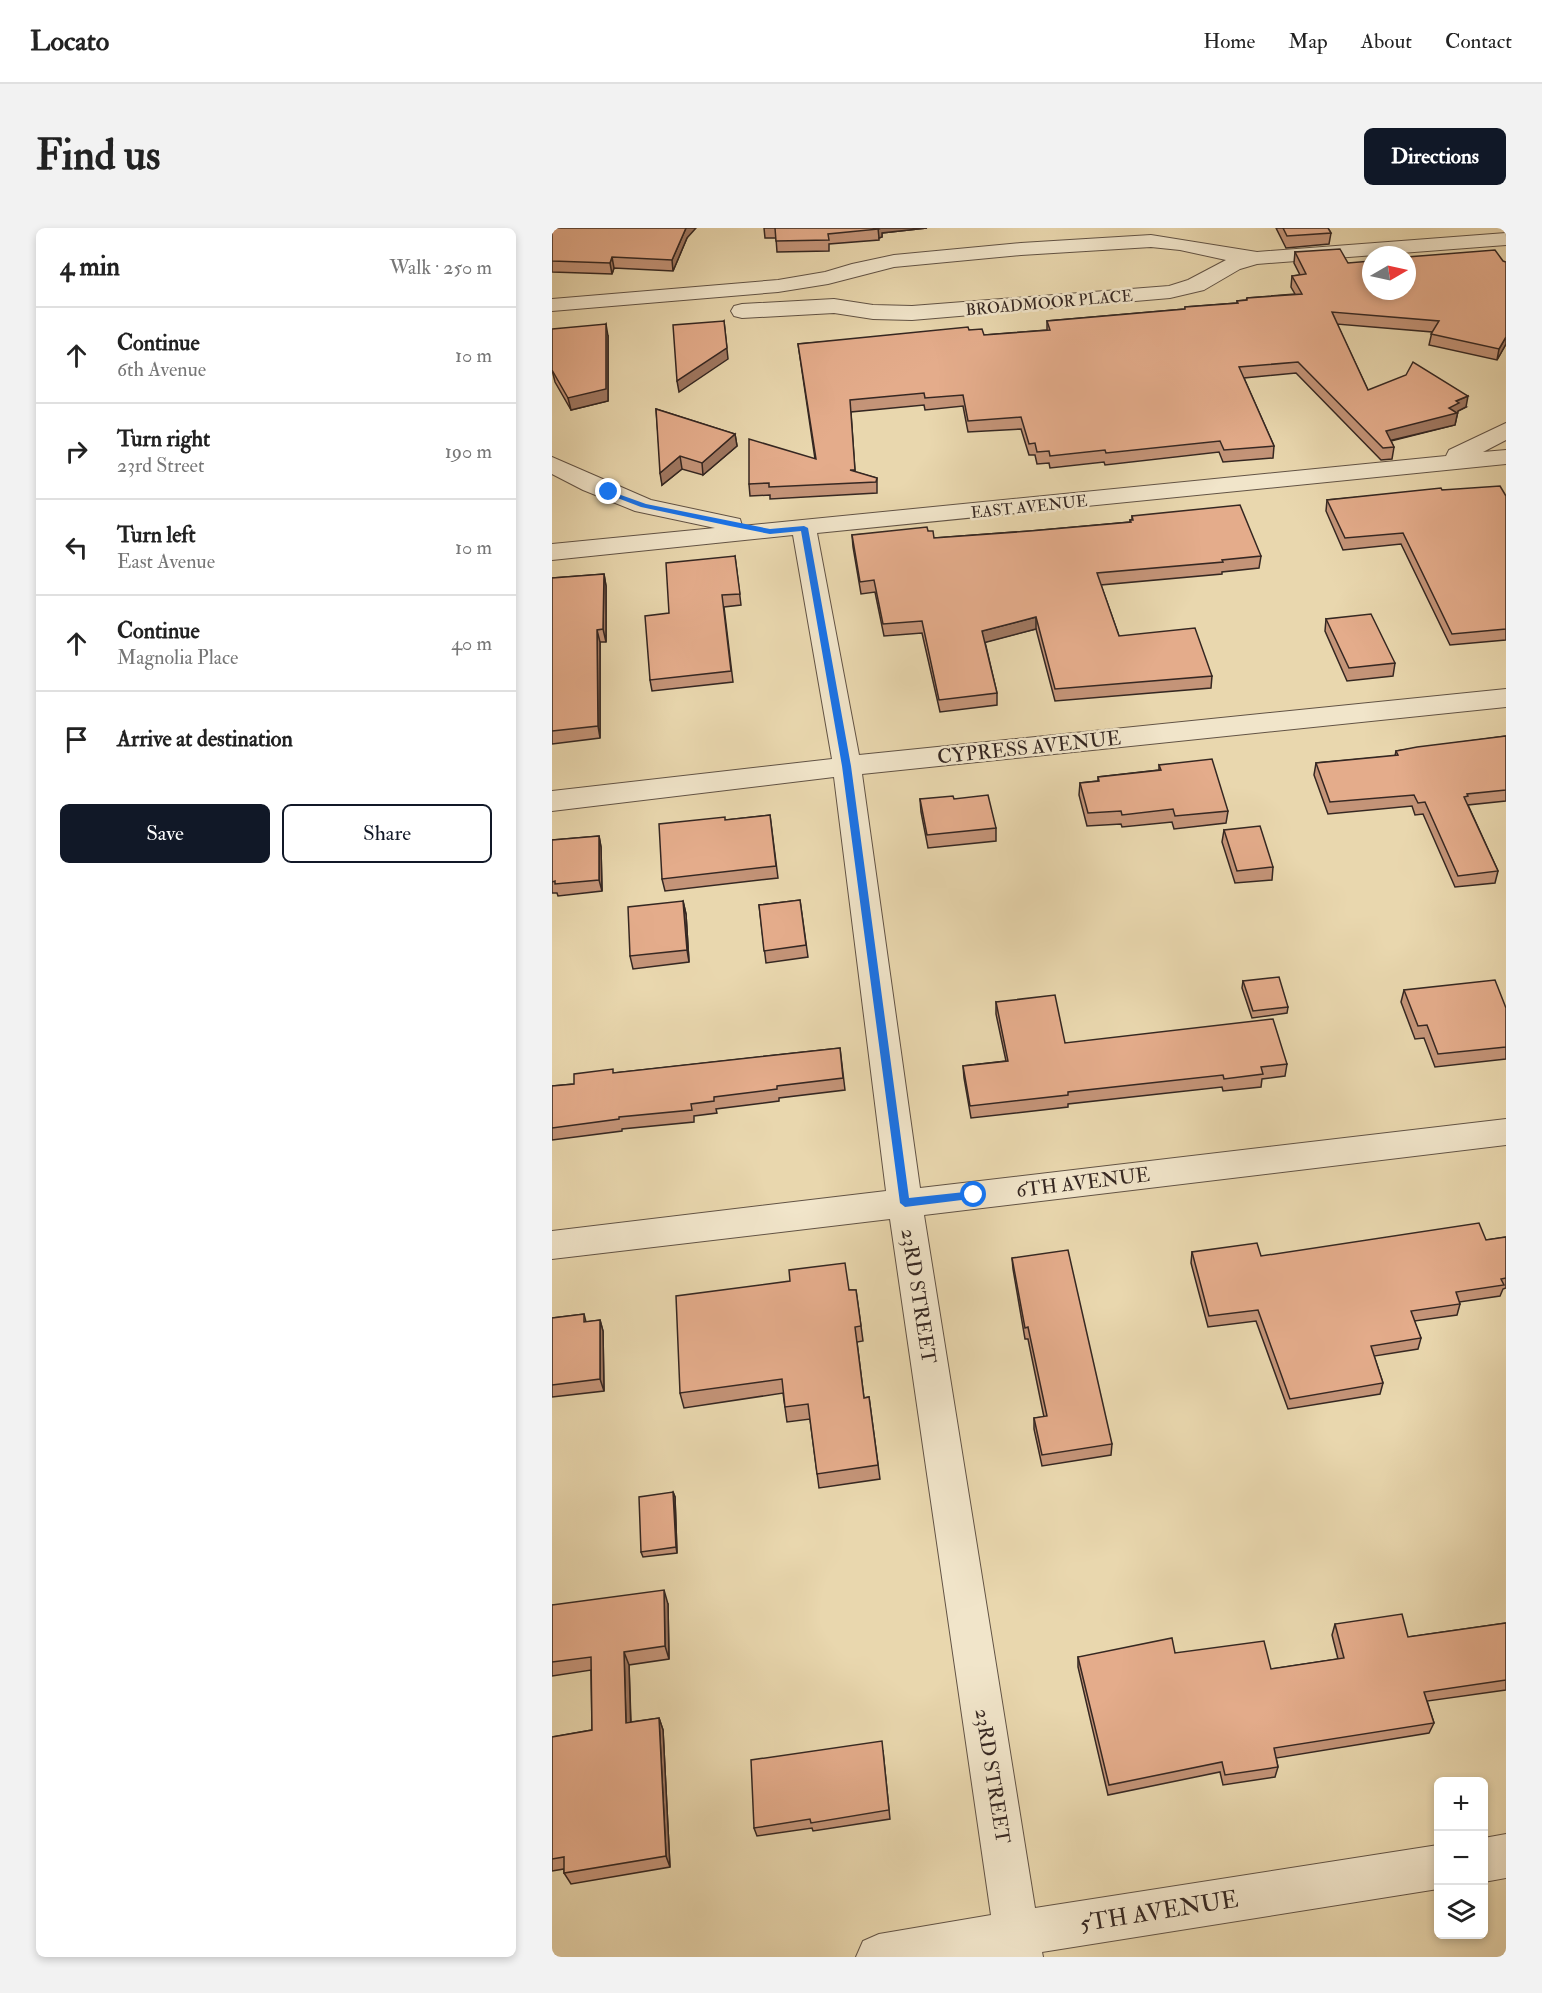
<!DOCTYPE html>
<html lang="en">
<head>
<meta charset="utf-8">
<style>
	:root { --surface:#fff; --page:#f2f2f2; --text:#222; --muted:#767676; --line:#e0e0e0; --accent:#111827 }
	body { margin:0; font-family:"IM FELL Double Pica",serif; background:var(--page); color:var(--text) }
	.controls { position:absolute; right:18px; bottom:18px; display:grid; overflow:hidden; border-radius:9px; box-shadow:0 3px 9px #0003 }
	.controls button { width:54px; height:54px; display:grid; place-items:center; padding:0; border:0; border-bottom:2px solid var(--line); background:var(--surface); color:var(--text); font:30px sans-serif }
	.compass { position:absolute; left:810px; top:18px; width:54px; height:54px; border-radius:50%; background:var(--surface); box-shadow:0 3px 9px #0003; rotate:81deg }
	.stop { position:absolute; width:18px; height:18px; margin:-14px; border:4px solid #1a73e8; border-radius:50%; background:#fff }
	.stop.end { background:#1a73e8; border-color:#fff; box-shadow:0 2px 6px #0008 }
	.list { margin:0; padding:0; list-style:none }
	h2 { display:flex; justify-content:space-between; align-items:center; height:78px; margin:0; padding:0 24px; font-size:26px }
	h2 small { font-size:20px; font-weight:400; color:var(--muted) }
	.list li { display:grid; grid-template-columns:39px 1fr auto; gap:18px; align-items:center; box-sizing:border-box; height:96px; padding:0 24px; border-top:2px solid var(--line) }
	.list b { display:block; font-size:22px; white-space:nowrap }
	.list p { margin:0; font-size:20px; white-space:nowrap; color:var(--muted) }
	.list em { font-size:20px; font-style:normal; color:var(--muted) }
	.actions { display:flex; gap:12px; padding:18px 24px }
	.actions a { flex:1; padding:14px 0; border:2px solid var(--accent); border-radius:9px; text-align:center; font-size:21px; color:var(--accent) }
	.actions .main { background:var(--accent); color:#fff }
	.icon { flex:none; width:33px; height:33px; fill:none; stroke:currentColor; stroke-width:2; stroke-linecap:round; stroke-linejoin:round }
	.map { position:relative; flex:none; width:954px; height:1729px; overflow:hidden; border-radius:9px }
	header { display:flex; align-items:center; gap:36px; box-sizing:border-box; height:84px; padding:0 30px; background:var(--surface); border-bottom:2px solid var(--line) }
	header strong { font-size:28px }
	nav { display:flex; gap:33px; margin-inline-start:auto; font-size:21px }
	.intro { display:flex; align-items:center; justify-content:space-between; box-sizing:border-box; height:144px; padding:0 36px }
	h1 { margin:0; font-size:42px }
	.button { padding:15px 27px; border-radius:9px; background:var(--accent); color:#fff; font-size:21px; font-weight:700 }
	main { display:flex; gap:36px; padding:0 36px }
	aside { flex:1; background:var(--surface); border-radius:9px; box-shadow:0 3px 9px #0003 }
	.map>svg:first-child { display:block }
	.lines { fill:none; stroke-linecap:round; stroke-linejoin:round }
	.street-casing { stroke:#625345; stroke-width:2 }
	.street { fill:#f1e5ca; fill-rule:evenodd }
	.wall { fill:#c49478; stroke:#352722; stroke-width:1.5 }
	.shaded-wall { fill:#a07861; stroke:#352722; stroke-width:1.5 }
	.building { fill:#e4ac8b; stroke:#352722; stroke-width:1.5 }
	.route { fill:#1a73e8 }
	.labels { text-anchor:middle; stroke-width:5; stroke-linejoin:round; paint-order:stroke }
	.far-street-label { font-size:16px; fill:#352722; stroke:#f1e5ca }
	.street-label { font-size:20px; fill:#352722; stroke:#f1e5ca }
	.near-street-label { font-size:24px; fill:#352722; stroke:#f1e5ca }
</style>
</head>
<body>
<header>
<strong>Locato</strong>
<nav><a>Home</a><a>Map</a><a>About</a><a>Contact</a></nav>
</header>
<div class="intro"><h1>Find us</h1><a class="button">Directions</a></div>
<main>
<aside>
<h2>4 min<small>Walk · 250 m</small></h2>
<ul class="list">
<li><svg class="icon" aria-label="ahead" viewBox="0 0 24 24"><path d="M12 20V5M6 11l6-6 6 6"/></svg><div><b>Continue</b><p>6th Avenue</p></div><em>10 m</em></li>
<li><svg class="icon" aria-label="right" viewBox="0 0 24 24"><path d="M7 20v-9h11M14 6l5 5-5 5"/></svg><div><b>Turn right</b><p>23rd Street</p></div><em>190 m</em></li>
<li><svg class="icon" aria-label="left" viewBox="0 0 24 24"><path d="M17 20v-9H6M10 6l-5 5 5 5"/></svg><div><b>Turn left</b><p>East Avenue</p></div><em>10 m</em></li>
<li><svg class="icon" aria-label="ahead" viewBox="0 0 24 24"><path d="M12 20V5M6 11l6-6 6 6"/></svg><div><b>Continue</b><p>Magnolia Place</p></div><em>40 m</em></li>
<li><svg class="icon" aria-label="arrive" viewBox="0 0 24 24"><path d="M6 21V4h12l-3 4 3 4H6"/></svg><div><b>Arrive at destination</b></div></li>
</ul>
<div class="actions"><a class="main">Save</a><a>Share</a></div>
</aside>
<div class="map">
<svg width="954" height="1729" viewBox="0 0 954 1729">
	<rect width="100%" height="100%" fill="#e9d7ae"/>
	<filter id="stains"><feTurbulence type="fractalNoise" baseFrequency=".00333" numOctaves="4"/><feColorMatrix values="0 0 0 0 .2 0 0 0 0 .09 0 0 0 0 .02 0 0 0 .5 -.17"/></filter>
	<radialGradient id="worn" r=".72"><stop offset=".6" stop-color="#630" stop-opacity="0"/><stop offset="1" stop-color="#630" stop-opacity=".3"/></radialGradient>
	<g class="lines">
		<defs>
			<g id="street">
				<path d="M954,5V17L705,36L688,41L652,62L618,70L360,92L321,91L282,85L190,90L182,88L179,83L182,78L190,76L282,71L321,77L360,78L617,58L636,52L674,32L628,22L599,19L469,27L342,39L276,56L226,64L0,83V71L226,52L273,44L300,36L342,27L469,15L599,7L705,24Z"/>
				<path d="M954,195V212L931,224L954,222V236L265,305L307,527L954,461V479L310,546L368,960L954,891V917L372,987L483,1680L886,1617V1661L490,1724L491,1729H304L311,1713L327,1706L439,1687L338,991L0,1031V1003L334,963L282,549L0,583V563L280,531L241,307L0,332V316L163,300L83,283L31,262L0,246V229L99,272L188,291L190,298L894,228L897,222Z"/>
				<path d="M954,1606V1650L932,1654V1610Z"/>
			</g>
		</defs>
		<use href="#street" class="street-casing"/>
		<use href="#street" class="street"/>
	</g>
	<g class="wall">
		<path d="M0,0L135,10L121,43L62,40L60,46L0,44Z"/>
		<path d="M212,0H375L330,5V9L327,10V12L277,16V23L225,24L224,10H213Z"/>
		<path d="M724,0H776L779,5L777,16L734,20Z"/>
		<path d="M743,24L796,35L954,116L945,132L877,117L880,104L785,96L816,162L914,179L906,183L903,197L839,213L842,219L840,231L829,232L744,145L692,150L722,218L721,230L671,234L667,224L553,237L552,234L498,240L497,235L485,236L483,227H477L469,201L416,204L411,178L373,182L372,177L299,184L303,244L325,250V265L218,271V267L198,268L197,256L263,231L246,116L417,102L432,107L495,102V93L633,81V79L685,75V73L694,72L695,70L743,66L739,59L740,48L748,47L742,35Z"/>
		<path d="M56,108V173L19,182L3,154L0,142Z"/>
		<path d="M104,181L183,206L185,218L151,247L130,241L110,257Z"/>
		<path d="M890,262L954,268V412L898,417L849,316L791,322L774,283L775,272Z"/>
		<path d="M580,288L709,328L707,340L670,344V346L549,357L567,408L660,448L659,460L503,473L484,401L433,414L445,465V477L388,484L370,405L332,408L323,364L309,366L301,319L300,307L376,303L382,310L478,303L578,294V292H580Z"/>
		<path d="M183,328L189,377L172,379L181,454L100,463L98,452L117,385Z"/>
		<path d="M52,346L54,358V414H48V510L0,516V350Z"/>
		<path d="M774,391L843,435L841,448L795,453L773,403Z"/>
		<path d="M954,508V573L916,577L946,643L943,655L903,659L871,586L863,587L860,578L776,586L762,547L764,535L843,528L844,523Z"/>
		<path d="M607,537L676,583L674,595L622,601L620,594L570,599L569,596L535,598L527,567L528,555L546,553V549L607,542Z"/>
		<path d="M368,571H402L444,600V613L376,620L369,584Z"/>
		<path d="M218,587L226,650L113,663L110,651L174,592Z"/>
		<path d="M672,602L721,639L720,652L683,655L670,614Z"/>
		<path d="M47,608L49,619L50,663L6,668L5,665H0V612Z"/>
		<path d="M248,672L256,729L214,735L207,677Z"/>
		<path d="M131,673L134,686L137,734L81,741L78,728Z"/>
		<path d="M691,753L736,779L735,785L700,790L690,760Z"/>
		<path d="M852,762L954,780V831L883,839L872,810L863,811L849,774Z"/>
		<path d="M444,774L513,815L735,836L733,848L710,851L709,859L671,863L670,859L516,876V879L419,890L412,850L411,838L454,833L444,786Z"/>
		<path d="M288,820L293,862L227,870V873L164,881L165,885L142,888V894L70,901V903L0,912V858L22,856L62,845Z"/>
		<path d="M954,1009V1060L951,1061L948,1068L907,1074L908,1076L905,1087L862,1093L869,1110L866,1121L822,1128L831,1155L828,1166L736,1181L704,1093L656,1099L639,1035L640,1024L709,1028L934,1012Z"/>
		<path d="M460,1030L560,1216L559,1227L490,1238L482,1201V1190L492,1189L476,1111H473L461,1041Z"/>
		<path d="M297,1062H304L311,1113L305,1114L312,1170L317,1169L328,1251L267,1260L258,1191L235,1194L231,1165L132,1180L128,1165Z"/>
		<path d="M32,1086L34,1094L48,1092L51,1103L52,1163L0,1169V1090Z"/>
		<path d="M121,1264L123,1269L125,1325L91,1329L89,1324Z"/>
		<path d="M116,1376L117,1431L77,1437L79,1494L107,1490L111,1502L118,1639L19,1656L12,1645V1641L0,1643V1509L40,1502L39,1442L0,1448V1377Z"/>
		<path d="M954,1395V1462L875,1473L882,1495L877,1505L724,1530L726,1539L723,1549L671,1557L668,1544L556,1567L526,1439V1429L623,1425L719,1441L786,1431L780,1407L783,1396L856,1409Z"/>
		<path d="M331,1523L338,1591L261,1603L260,1600L205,1608L202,1600Z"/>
	</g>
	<g class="shaded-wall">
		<path d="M134,0H144L135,10L121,43L120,32Z"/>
		<path d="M326,0H375L330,5V9L327,10Z"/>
		<path d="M60,29L62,40L60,46L58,35Z"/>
		<path d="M172,93L176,131L127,164L125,153Z"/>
		<path d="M54,96L56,108V173L19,182L16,170Z"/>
		<path d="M954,109V116L945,132L947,121Z"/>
		<path d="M916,168L914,179L906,183L903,197L832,214L834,203L897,180L904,173Z"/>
		<path d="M183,206L185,218L151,247L150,235Z"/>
		<path d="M128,228L130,241L110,257L108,245Z"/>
		<path d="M52,346L54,358V414L51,401Z"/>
		<path d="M484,389V401L431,415L430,403Z"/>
		<path d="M45,402L48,414V510L46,498Z"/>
		<path d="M47,608L49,619L50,663L47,652Z"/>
		<path d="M131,673L134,686L137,734L135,722Z"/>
		<path d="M48,1092L51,1103L52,1163L48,1151Z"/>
		<path d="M121,1264L123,1269L125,1325L124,1319Z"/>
		<path d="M112,1362L116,1376L117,1431L113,1418Z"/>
		<path d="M72,1424L77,1437L79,1507L74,1495Z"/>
		<path d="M107,1490L111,1502L118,1639L114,1628Z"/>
	</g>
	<g class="building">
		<path d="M0,0H134L120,32L60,29L58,35L0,33Z"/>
		<path d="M223,0H326L327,1L276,6L277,12L224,13Z"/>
		<path d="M731,0H776L779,5L735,8Z"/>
		<path d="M788,21L796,35L819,33V63H855V29L943,22L951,33L954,34V109L947,121L879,106L887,93L780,84L816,162L854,147L861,134L916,168L904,173L907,175L897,180L905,185L834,203L842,219L831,220L746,134L687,139L722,218L672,222L668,213L554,225L553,222L498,228L497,223L485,224L483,215L477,216L469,189L416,193L411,167L373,170L372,165L298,172L303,242H298L325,250L324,254L217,259V255L197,256V211L264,231L246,116L416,99L417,102L430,101L432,107L498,102L495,93L633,81V79L686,75L685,73L695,72V70L750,66L740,48L754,46L743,24Z"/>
		<path d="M172,93L175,120L125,153L121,97Z"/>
		<path d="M54,96V161L16,170L0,142V101Z"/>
		<path d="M104,181L183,206L150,235L128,228L108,245Z"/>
		<path d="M948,258L954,268V401L900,406L851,305L793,310L775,272L889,260L890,262Z"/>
		<path d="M688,277L709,328L670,332L671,334L545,345L567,408L643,400L660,448L503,461L484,389L430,403L445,465L387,472L370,393L331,396L322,352L308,354L300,307L375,299L376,303H381L382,310L478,303L579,294L578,292H581L580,288Z"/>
		<path d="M183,328L188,366L170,367L179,443L98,452L93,388L117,385L114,335Z"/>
		<path d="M52,346L51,401L45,402L46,498L0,503V350Z"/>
		<path d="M819,386L843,435L797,440L774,391Z"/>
		<path d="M954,508V562L915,566L916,568L912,569L946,643L906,648L873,574L866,575L862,567L778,574L764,535L846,527L844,523L865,519Z"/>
		<path d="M660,531L676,583L623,588L621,581L570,587L569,583L536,585L528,555L547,553L546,549L609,542L607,537Z"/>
		<path d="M436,567L444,600L375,607L368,571L401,568L402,571Z"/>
		<path d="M218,587L224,638L110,651L107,596L173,589V592Z"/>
		<path d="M708,598L721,639L685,643L672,602Z"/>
		<path d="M47,608V652L3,656V653L0,654V612Z"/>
		<path d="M248,672L254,717L212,723L207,677Z"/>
		<path d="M131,673L135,722L78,728L76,679Z"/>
		<path d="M727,749L736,779L701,783L691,753Z"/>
		<path d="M943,752L954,780V819L886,826L875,797L866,798L852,762Z"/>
		<path d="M503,767L513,815L721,791L735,836L709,839L711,846L672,851L671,847L516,864V867L418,878L411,838L456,833L444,774Z"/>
		<path d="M288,820L291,850L225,858V861L162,869V873L139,876L140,882L67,889V891L0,900V858L22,856V846L61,841V845Z"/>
		<path d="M927,995L934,1012L954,1009V1050L949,1051L952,1057L904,1064L908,1076L859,1083L869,1110L819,1118L831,1155L738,1171L706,1082L657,1088L640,1024L705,1015L709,1028Z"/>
		<path d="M516,1022L560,1216L490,1227L482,1190L495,1188L476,1099L473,1100L460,1030Z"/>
		<path d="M293,1035L297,1062H304L309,1098L303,1099L312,1170L317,1169L326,1237L265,1246L256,1176L233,1179L230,1151L128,1165L124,1068L238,1053L237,1042Z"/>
		<path d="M32,1086V1094L48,1092V1151L0,1157V1090Z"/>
		<path d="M121,1264L124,1319L89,1324L87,1269Z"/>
		<path d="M112,1362L113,1418L72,1424L74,1495L107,1490L114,1628L12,1645V1629L0,1631V1509L40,1502L39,1429L0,1434V1377Z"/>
		<path d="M850,1386L856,1409L954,1395V1452L872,1464L882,1495L722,1520L726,1539L673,1547L670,1534L557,1557L526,1429L620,1410L623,1425L712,1413L719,1441L792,1430L783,1396Z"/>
		<path d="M330,1513L337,1582L259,1595L258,1591L202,1600L199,1532Z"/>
	</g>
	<path class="route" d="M55,262L94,276L218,301L252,298L256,300L299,538L357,970L422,963L427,967L426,970L353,979L348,975L290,538L249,303L218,306L178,298L89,279L55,266Z"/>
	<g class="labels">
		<g class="far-street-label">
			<text transform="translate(497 74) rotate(-5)" y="6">BROADMOOR PLACE</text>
			<text transform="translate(477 278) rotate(-6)" y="6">EAST AVENUE</text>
		</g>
		<g class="street-label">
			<text transform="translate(477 519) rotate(-6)" y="7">CYPRESS AVENUE</text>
			<text transform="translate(531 954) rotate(-7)" y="7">6TH AVENUE</text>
			<text transform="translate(367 1068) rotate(81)" y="7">23RD STREET</text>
			<text transform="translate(441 1548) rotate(81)" y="7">23RD STREET</text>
		</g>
		<g class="near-street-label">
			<text transform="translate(607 1683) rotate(-9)" y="8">5TH AVENUE</text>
		</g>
	</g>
	<rect width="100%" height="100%" filter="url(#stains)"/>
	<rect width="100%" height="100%" fill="url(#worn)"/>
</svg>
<div class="controls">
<button>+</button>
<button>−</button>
<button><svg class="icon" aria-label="layers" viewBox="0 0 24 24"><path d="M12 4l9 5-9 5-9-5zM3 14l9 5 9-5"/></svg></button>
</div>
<svg class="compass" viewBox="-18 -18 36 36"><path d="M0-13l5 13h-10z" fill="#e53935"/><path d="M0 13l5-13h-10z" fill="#767676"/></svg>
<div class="stop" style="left:422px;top:967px"></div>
<div class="stop end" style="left:57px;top:264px"></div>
</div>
</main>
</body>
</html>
